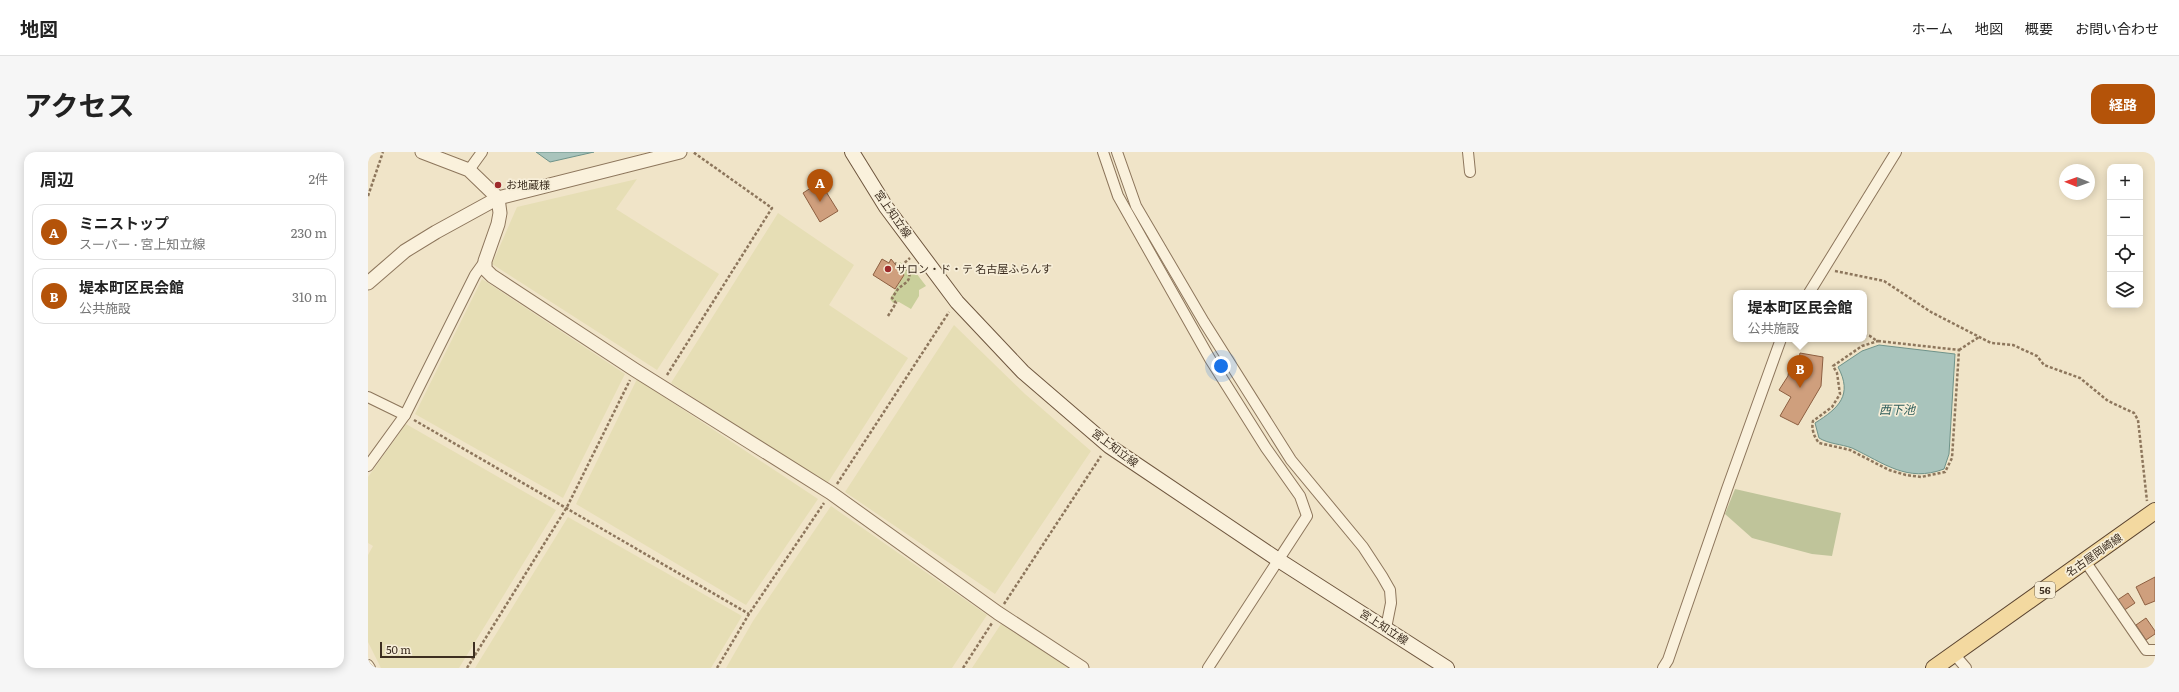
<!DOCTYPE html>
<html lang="ja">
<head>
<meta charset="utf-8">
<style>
	:root { --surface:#fff; --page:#f6f6f6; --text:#222; --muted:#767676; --line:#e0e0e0; --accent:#b45309 }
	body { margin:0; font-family:Literata,"Noto Sans JP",serif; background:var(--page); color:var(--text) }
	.controls { position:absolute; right:12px; top:12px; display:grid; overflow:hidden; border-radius:8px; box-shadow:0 2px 10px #0003 }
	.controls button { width:36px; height:36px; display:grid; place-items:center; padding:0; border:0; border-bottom:1px solid var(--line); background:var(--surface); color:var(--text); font:20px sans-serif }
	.compass { position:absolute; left:1691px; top:12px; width:36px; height:36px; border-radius:50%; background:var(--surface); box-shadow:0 2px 10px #0003; rotate:271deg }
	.scale { position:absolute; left:12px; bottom:10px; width:95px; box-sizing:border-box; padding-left:4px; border:2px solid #3d2e20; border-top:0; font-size:11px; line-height:14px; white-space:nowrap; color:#3d2e20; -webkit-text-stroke:3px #f7eed8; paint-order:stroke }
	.you { position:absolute; left:853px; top:214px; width:14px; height:14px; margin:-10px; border:3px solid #fff; border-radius:50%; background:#1a73e8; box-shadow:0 0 0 6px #1a73e833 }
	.badge { display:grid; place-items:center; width:26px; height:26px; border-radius:50%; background:var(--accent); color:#fff; font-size:13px; font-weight:700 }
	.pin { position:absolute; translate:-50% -33px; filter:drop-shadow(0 1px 2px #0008) }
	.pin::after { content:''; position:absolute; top:21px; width:14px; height:12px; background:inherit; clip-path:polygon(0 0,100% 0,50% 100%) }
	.popup { position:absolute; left:1365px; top:138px; width:134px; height:52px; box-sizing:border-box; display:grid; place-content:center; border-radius:8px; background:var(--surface); filter:drop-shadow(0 1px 3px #0005); font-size:13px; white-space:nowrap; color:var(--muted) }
	.popup b { font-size:15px; color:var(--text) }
	.popup::after { content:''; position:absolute; left:50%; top:100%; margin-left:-8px; border:8px solid transparent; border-top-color:var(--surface) }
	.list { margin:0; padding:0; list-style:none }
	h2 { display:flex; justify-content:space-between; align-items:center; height:52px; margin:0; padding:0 16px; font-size:17px }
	h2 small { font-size:13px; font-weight:400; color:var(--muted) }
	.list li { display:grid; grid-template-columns:26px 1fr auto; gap:12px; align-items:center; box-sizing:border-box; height:56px; margin:0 8px 8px; padding:0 8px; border:1px solid var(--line); border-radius:12px }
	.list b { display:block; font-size:15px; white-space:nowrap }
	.list p { margin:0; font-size:13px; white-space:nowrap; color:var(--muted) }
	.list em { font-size:13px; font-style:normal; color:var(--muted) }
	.icon { flex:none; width:22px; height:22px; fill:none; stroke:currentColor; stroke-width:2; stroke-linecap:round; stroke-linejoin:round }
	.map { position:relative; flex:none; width:1787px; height:516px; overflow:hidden; border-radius:12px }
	header { display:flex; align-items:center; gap:24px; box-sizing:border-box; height:56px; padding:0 20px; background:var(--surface); border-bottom:1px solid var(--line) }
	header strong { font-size:19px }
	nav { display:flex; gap:22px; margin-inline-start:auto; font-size:14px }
	.intro { display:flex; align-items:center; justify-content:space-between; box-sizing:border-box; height:96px; padding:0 24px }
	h1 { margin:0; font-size:28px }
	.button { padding:10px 18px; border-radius:12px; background:var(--accent); color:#fff; font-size:14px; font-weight:700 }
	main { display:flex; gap:24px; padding:0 24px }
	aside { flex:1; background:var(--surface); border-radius:12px; box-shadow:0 2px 10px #0003 }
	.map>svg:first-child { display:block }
	.farmland { fill:#e6deb5 }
	.green { fill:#c9cf9b }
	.cemetery { fill:#bfc49a }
	.water { fill:#a9c4bc; stroke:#6f938a }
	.building { fill:#cf9f7d; stroke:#8d5f41 }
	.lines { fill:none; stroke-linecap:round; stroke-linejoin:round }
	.minor-casing { stroke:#8d765c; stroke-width:12 }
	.tertiary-casing { stroke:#8d765c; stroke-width:15 }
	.secondary-casing { stroke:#6f573f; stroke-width:16 }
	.primary-casing { stroke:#5b4430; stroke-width:18 }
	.path { stroke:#8d765c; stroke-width:2.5; stroke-dasharray:3 2; stroke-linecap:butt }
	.minor { stroke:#faf1dc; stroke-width:10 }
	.tertiary { stroke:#faf1dc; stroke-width:13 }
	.secondary { stroke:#faf1dc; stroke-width:14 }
	.primary { stroke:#f3d9a0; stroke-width:16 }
	.poi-dot { fill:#9e2a2b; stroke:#f7eed8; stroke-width:1.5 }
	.labels { text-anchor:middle; stroke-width:3.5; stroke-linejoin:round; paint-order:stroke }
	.shield { fill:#f7eed8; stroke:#756857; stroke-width:1 }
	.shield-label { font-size:10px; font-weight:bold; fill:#3d2e20 }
	.poi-label { font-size:11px; fill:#3d2e20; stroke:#f7eed8; text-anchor:start }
	.street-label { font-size:11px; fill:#3d2e20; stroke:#f7eed8 }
	.water-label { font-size:12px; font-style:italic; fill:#2f5d5a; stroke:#f7eed8 }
</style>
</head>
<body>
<header>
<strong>地図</strong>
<nav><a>ホーム</a><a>地図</a><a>概要</a><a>お問い合わせ</a></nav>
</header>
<div class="intro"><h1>アクセス</h1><a class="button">経路</a></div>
<main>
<aside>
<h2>周辺<small>2件</small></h2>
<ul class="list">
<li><span class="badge">A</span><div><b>ミニストップ</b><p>スーパー · 宮上知立線</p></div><em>230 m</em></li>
<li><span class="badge">B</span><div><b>堤本町区民会館</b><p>公共施設</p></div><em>310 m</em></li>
</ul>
</aside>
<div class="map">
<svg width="1787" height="516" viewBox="0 0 1787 516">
	<rect width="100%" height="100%" fill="#f0e4c8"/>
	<g class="farmland">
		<path d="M269,27L248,57L351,122L289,218L124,112L149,55Z"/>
		<path d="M410,61L486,113L461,153L540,206L459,332L303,231Z"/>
		<path d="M114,127L257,222L195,346L47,262Z"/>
		<path d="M586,173L657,242L723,299L627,442L477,340Z"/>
		<path d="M269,227L450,347L378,453L208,352Z"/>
		<path d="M38,272L188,358L91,516H13L0,490V403L5,394L0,391V325Z"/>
		<path d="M463,354L619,463L584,516H358L385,469Z"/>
		<path d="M200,365L374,464L343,516H107Z"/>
		<path d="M633,472L701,516H604Z"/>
	</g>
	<path class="green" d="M532,110L543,118L545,117L558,134L551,138V144L543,157L531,150L525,151L522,147L536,123L530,114Z"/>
	<path class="cemetery" d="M1367,337L1473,361L1464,404L1444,402L1384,386L1357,362Z"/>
	<g class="water">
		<path d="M168,0H226L182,10Z"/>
		<path d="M1511,193L1587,202L1581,302L1576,317C1539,331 1516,311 1484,296C1473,292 1461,292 1451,286L1447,271C1471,256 1485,243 1470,215L1494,199Z"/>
	</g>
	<g class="building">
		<path d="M452,30L470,59L452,70L435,41Z"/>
		<path d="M514,107L521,111L523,107L536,123L527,137L505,123Z"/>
		<path d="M1432,201L1455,205L1453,234L1430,273L1412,264L1423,245L1411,238L1420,224L1422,209L1430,211Z"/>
		<path d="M1787,425V449L1777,453L1768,435Z"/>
		<path d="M1760,441L1767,451L1755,459L1748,449Z"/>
		<path d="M1778,466L1787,479V482L1778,488L1768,473Z"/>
	</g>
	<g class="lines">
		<defs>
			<g id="minor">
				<path d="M735,0L750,44L842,207L898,296L932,344L939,364L840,516"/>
				<path d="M749,0L768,54L836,170L923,308L995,395L1014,424L1022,438L1023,451L1018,476"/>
				<path d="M1100,0L1102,20"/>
				<path d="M101,18L114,0"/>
				<path d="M1441,141L1528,0"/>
				<path d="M0,245L37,263"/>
				<path d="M0,314L37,263L107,123L117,109"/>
				<path d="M1717,409L1778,498H1787"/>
				<path d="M1586,502L1598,516"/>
				<path d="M0,513L2,516"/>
				<path d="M1295,516L1300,508L1359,337L1413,187"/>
			</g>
			<g id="tertiary">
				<path d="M54,0L101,18L130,46L132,61L130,72L117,109V117L124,124L267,218L463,341L630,461L714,516"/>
				<path d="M0,131L37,99L68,80L130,46L312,0"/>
			</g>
			<path id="secondary" d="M484,0L518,55L589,150L655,220L741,294L912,409L1079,516"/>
			<path id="primary" d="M1566,516L1787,359"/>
		</defs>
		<use href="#minor" class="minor-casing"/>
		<use href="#tertiary" class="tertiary-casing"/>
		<use href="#secondary" class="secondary-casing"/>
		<use href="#primary" class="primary-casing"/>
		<g class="path">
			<path d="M0,44L15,0"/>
			<path d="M533,114L542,106"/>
			<path d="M1467,119L1516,129L1563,160L1623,191L1645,193L1669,204L1676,213L1712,226L1740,249L1766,261L1770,268L1779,349"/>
			<path d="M520,164L528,151L524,146C526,143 528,140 530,137C536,131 545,129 540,118L527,111"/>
			<path d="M1496,183L1502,184L1509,189"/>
			<path d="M1510,189L1591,198L1584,306L1577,320L1553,325L1538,323L1521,318L1482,298L1451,291C1446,285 1443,276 1445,269L1464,255L1472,242L1469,221L1465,214L1494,194Z"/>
			<path d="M1591,198L1611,185"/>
			<path d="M299,223L404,56L325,0"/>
			<path d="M46,268L381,462"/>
			<path d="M469,332L581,160"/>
			<path d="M636,452L733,304"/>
			<path d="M99,516L199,355L262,228"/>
			<path d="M349,516L381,462L456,351"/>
			<path d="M595,516L624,471"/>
		</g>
		<use href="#minor" class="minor"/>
		<use href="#tertiary" class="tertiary"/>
		<use href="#secondary" class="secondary"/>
		<use href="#primary" class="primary"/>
	</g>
	<g class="poi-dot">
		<circle cx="130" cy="33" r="4"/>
		<circle cx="520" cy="117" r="4"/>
	</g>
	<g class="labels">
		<rect class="shield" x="1667" y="430" width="20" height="16" rx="3"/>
		<g class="shield-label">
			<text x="1677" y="442">56</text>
		</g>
		<g class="poi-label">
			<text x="138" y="37">お地蔵様</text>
			<text x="528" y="121">サロン・ド・テ 名古屋ふらんす</text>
		</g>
		<g class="street-label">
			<text transform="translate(525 62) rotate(55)" y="4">宮上知立線</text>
			<text transform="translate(747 296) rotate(37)" y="4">宮上知立線</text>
			<text transform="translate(1726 403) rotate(-35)" y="4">名古屋岡崎線</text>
			<text transform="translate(1016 475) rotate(33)" y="4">宮上知立線</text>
		</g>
		<g class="water-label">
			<text x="1529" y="262">西下池</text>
		</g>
	</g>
</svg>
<div class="controls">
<button>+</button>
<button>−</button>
<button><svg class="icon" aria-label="locate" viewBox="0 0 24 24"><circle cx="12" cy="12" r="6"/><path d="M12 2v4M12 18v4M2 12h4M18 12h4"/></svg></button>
<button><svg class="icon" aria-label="layers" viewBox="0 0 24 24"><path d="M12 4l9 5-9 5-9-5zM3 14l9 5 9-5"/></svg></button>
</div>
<svg class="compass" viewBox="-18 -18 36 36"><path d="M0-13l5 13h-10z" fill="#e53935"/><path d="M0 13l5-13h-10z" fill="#767676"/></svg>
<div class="scale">50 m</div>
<div class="you"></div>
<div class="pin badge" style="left:452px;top:50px">A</div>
<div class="pin badge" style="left:1432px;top:236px">B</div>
<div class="popup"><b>堤本町区民会館</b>公共施設</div>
</div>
</main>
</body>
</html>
